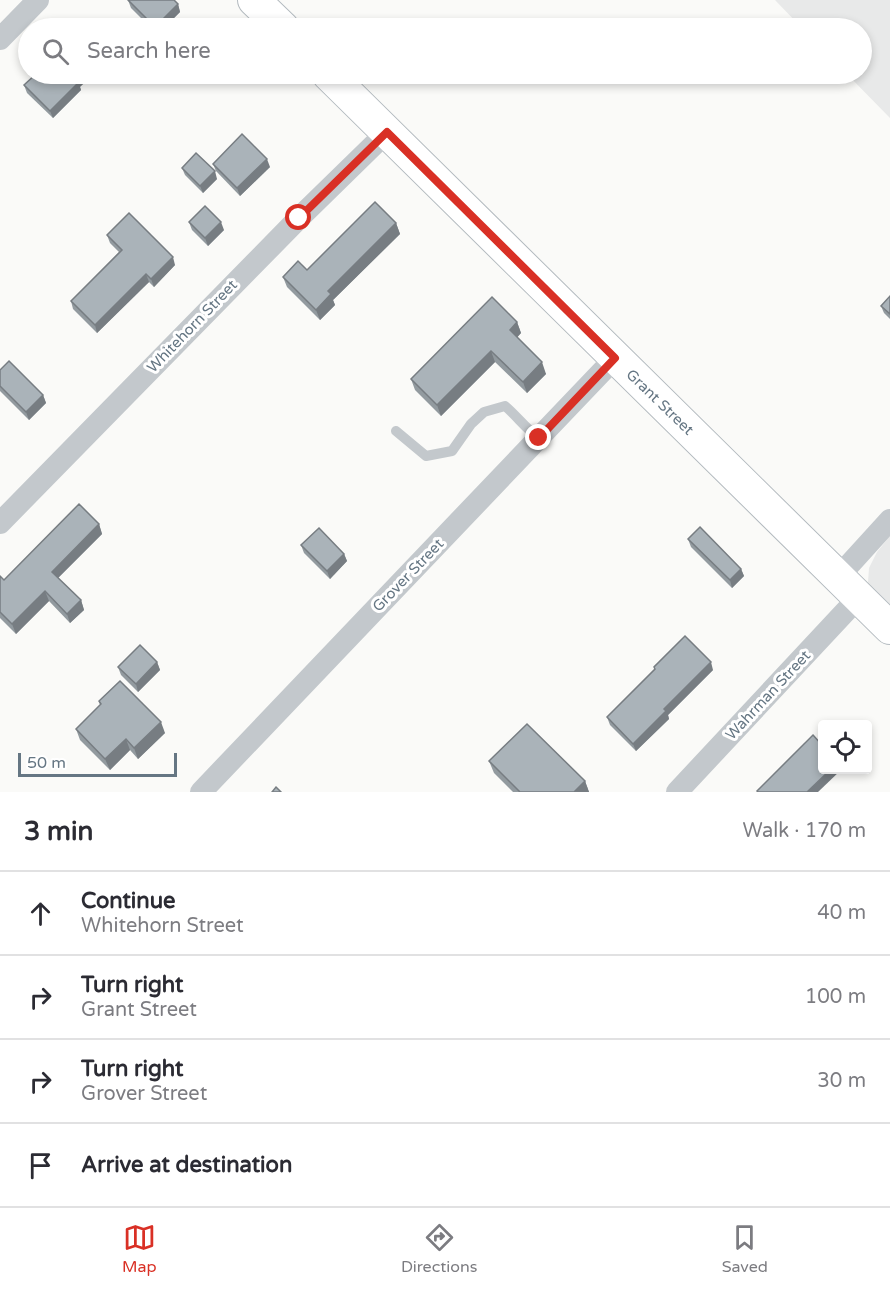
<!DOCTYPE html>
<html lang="en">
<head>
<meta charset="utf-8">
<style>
	:root { --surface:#fff; --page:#f7f7f7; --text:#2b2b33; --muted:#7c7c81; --line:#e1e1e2; --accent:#d93025 }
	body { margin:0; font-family:"Varela Round",sans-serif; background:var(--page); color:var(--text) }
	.controls { position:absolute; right:18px; bottom:18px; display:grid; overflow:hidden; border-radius:6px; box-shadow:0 3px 9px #0003 }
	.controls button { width:54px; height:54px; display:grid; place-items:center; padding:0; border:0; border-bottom:2px solid var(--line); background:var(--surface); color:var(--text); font:30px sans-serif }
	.scale { position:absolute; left:18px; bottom:15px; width:159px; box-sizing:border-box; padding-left:6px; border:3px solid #657683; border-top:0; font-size:16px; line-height:21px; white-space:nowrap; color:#657683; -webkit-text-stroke:4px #fff; paint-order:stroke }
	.stop { position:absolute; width:18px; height:18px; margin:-14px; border:4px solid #d93025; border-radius:50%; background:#fff }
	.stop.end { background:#d93025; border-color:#fff; box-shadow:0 2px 6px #0008 }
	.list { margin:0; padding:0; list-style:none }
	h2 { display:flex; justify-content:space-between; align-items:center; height:78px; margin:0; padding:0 24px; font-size:26px }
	h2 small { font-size:20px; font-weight:400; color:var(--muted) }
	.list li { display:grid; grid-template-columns:39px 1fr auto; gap:18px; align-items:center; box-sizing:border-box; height:84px; padding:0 24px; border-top:2px solid var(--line) }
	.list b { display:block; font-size:22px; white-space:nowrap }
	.list p { margin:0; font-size:20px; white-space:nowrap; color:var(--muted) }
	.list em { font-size:20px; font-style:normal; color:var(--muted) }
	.icon { flex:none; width:33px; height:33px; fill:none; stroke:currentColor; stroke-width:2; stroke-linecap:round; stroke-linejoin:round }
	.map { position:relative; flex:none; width:890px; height:792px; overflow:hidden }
	.search { position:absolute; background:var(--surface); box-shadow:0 3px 9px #0003; left:18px; right:18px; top:18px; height:66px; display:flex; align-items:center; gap:15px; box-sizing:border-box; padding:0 21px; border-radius:33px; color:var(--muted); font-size:22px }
	.sheet { height:414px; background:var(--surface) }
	nav { display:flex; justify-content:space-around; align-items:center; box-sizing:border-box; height:84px; border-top:2px solid var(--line); background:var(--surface); font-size:16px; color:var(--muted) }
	nav a { display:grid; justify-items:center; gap:3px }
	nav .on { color:var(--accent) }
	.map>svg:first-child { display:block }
	.built { fill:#e8e9e9 }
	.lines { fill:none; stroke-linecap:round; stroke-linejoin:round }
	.secondary-casing { stroke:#b3babf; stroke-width:34 }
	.lane { stroke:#c3c8cc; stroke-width:10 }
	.street { stroke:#c3c8cc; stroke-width:22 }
	.secondary { stroke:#fff; stroke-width:32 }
	.wall { fill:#929a9f }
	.shaded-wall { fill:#777d82 }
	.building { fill:#aab3b9; stroke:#777d82; stroke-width:1.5 }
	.route { stroke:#d93025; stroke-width:8 }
	.labels { text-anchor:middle; stroke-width:6; stroke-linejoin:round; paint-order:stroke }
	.street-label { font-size:15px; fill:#657683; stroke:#fff }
</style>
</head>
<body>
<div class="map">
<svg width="890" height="792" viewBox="0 0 890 792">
	<rect width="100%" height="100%" fill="#fafaf8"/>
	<g class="built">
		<path d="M775,0H890V118L847,74H862V28H802Z"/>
		<path d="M890,536V619L871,594L868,582L869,568L877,552Z"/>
	</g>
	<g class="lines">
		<defs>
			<g id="secondary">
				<path d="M254,0L283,28"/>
				<path d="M328,74L890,628"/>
			</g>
		</defs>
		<use href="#secondary" class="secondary-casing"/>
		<path class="lane" d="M396,431L426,456L452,451L471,424L484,412L505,406C517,416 526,429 539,438"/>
		<g class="street">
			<path d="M0,39L38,0"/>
			<path d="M0,523L299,218L387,132"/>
			<path d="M839,576L890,520"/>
			<path d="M201,792L615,358"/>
			<path d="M677,792L859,597"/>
		</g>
		<use href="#secondary" class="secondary"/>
	</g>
	<g class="wall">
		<path d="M128,0L178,4L180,12L164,28H151L131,8Z"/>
		<path d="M24,85L80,87L81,90L53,118L27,93Z"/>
		<path d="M213,164L270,167L240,196L216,171Z"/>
		<path d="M182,168L217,179L203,193L185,175Z"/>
		<path d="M189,222L224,230L208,246L192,230Z"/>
		<path d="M396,223L400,234L333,300L335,305L320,320L287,287L283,277L307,270Z"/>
		<path d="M107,235L175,265L154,287L149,282L97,333L73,309L71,301L119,252L110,243Z"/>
		<path d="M890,296V319L884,313L881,306Z"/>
		<path d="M517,322L521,333L517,337L546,374L527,393L495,362L441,416L415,390L411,379Z"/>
		<path d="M0,370L43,395L46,403L29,420L0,391Z"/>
		<path d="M99,524L102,534L58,578L81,600L84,610L70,623L49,601L16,634L0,618V576L4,580Z"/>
		<path d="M688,539L741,569L744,576L732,588L691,547Z"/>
		<path d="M301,545L344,554L347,561L330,579L304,553Z"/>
		<path d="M157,662L160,670L138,692L121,675L118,667Z"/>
		<path d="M654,667L713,670L668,715L669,719L636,751L610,725L607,717L655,670Z"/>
		<path d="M99,701L165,733L138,759L130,750L110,770L80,740L76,729L100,705Z"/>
		<path d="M489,761L585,781L589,792H513L494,773Z"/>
	</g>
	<g class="shaded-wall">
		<path d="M178,4L180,12L164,28H155V27Z"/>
		<path d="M83,74H94L80,87L81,90L53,118L50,111Z"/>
		<path d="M267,159L270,167L240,196L237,188Z"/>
		<path d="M215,171L217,179L203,193L200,186Z"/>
		<path d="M221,222L224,230L208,246L205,238Z"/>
		<path d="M396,223L400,234L333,300L335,305L320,320L316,310L328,291Z"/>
		<path d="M173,257L175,265L154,287L151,279Z"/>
		<path d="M146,274L149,282L97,333L95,325Z"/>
		<path d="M517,322L521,333L514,341L510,330Z"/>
		<path d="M491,351L495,362L441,416L437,405Z"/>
		<path d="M542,362L546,374L527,393L523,382Z"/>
		<path d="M43,395L46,403L29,420L26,412Z"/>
		<path d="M99,524L102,534L55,581L52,572Z"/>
		<path d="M344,554L347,561L330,579L327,571Z"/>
		<path d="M741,569L744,576L732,588L730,580Z"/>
		<path d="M45,591L49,601L16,634L12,624Z"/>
		<path d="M81,600L84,610L70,623L67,614Z"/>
		<path d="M157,662L160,670L138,692L136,684Z"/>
		<path d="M711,662L713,670L668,715L669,719L636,751L633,744L664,709Z"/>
		<path d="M161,722L165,733L138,759L134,748Z"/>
		<path d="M126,739L130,750L110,770L105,759Z"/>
		<path d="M830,770H841L818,792H807Z"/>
		<path d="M585,781L589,792H574Z"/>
	</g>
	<g class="building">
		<path d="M128,0H174L178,4L155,27Z"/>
		<path d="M86,24L91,28H81Z"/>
		<path d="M36,74H83L77,80L79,82L50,111L24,85Z"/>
		<path d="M242,134L267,159L237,188L213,164Z"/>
		<path d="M196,153L215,171L200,186L182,168Z"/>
		<path d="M375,202L396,223L328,291L331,294L316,310L283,277L298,261L307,270Z"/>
		<path d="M205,206L221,222L205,238L189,222Z"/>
		<path d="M129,213L173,257L151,279L146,274L95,325L71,301L122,250L107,235Z"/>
		<path d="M890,296V314L881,306Z"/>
		<path d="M492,297L517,322L510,330L542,362L523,382L491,351L437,405L411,379Z"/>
		<path d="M9,361L43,395L26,412L0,386V370Z"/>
		<path d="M79,504L99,524L52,572L81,600L67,614L45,591L12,624L0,612V576L4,580Z"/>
		<path d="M700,527L741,569L730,580L688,539Z"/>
		<path d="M319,528L344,554L327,571L301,545Z"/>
		<path d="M685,636L711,662L664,709L666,711L633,744L607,717L655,669L654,667Z"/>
		<path d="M140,645L157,662L136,684L118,667Z"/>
		<path d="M120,681L161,722L134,748L126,739L105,759L76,729L101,704L99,701Z"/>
		<path d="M527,724L585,781L574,792H520L489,761Z"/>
		<path d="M813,735L822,745V770H830L807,792H758L757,791Z"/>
		<path d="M276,787L281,792H272Z"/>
	</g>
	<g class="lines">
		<path class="route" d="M299,218L387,132L615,358L539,438"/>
	</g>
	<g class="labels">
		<g class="street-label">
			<text transform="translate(192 326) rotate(-46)" y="5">Whitehorn Street</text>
			<text transform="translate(660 402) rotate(44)" y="5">Grant Street</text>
			<text transform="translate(408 575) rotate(-46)" y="5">Grover Street</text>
			<text transform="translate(768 695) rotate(-47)" y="5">Wahrman Street</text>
		</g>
	</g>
</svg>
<div class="controls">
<button><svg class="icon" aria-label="locate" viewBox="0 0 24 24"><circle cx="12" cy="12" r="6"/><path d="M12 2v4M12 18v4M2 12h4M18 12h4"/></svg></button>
</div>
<div class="scale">50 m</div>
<div class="stop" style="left:299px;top:218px"></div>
<div class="stop end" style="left:539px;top:438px"></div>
<div class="search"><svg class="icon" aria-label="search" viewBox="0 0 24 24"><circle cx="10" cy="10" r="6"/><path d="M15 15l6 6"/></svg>Search here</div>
</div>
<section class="sheet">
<h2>3 min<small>Walk · 170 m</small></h2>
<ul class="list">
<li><svg class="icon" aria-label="ahead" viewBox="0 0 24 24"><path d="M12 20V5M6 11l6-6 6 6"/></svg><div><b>Continue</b><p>Whitehorn Street</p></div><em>40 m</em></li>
<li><svg class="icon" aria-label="right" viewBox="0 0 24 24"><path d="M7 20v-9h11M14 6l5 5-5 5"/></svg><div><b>Turn right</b><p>Grant Street</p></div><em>100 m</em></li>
<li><svg class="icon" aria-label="right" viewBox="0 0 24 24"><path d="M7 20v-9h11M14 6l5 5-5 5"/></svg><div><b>Turn right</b><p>Grover Street</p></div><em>30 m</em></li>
<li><svg class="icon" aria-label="arrive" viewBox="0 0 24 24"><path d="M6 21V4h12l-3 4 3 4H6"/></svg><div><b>Arrive at destination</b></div></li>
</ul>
</section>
<nav>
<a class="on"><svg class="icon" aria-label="map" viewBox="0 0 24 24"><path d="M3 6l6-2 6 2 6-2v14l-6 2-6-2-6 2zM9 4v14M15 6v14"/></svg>Map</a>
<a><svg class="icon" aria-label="directions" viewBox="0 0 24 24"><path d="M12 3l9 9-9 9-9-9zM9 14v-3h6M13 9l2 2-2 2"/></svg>Directions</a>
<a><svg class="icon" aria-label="saved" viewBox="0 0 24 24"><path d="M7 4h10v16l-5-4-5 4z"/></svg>Saved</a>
</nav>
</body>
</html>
